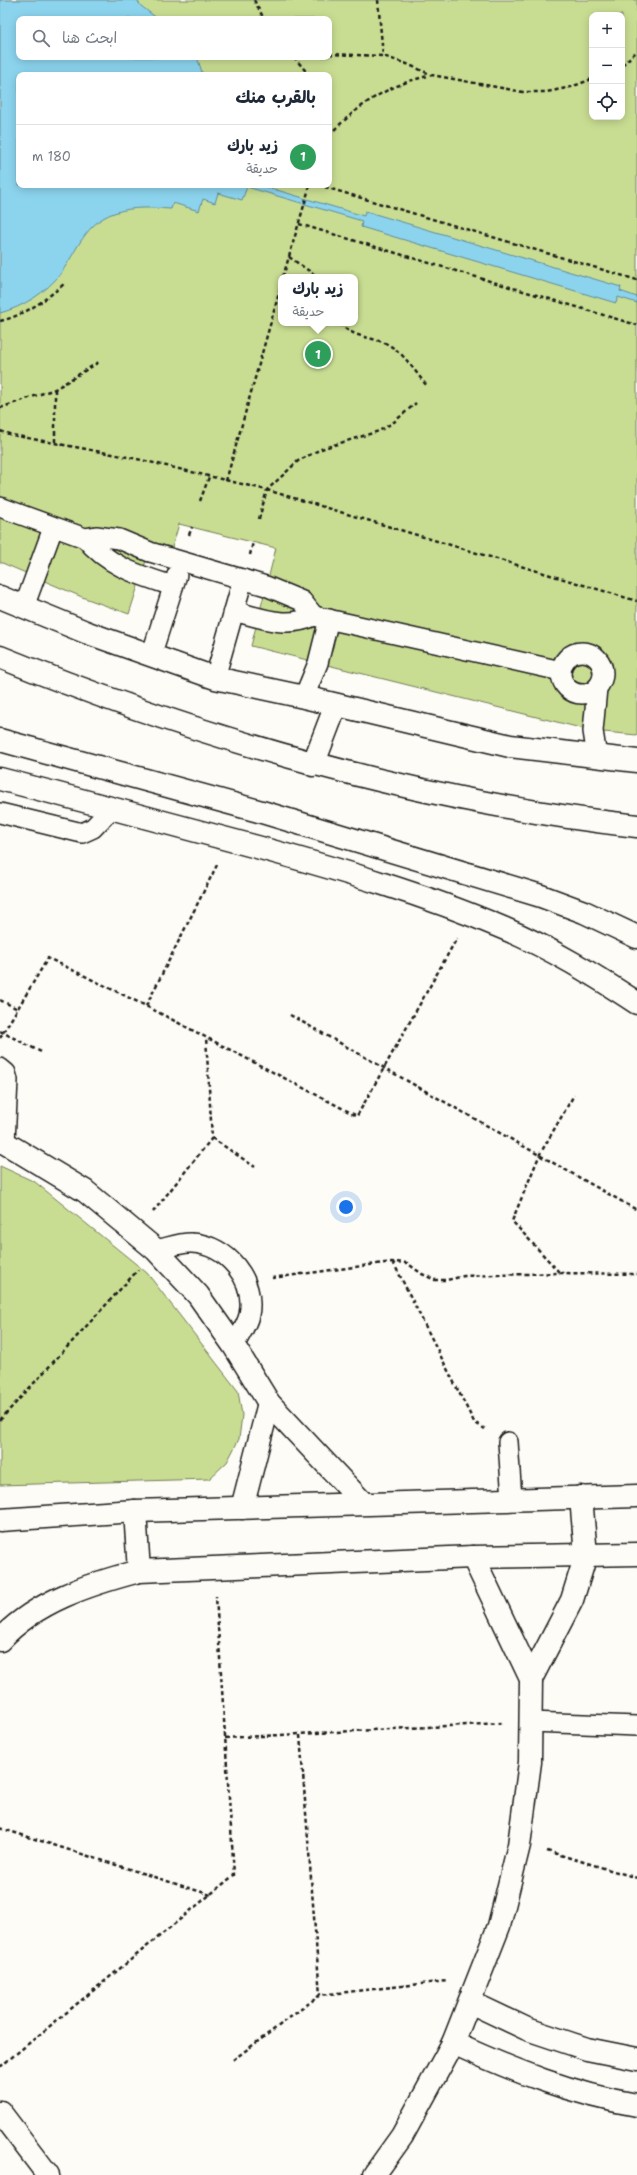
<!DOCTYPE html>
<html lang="ar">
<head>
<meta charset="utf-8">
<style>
	:root { --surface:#fff; --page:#f2f2f3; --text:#1f2937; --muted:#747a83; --line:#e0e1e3; --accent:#1c1c1c }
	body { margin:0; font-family:"Shantell Sans","Playpen Sans Arabic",sans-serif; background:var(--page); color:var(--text); direction:rtl }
	.controls { position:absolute; right:12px; top:12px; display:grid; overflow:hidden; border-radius:8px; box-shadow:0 2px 10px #0003 }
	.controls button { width:36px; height:36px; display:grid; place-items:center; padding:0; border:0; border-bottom:1px solid var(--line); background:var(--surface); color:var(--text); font:20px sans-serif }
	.you { position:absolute; left:346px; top:1207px; width:14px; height:14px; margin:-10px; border:3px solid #fff; border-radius:50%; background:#1a73e8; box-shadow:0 0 0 6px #1a73e833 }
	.badge { display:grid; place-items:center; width:26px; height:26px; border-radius:50%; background:var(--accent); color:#fff; font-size:13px; font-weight:700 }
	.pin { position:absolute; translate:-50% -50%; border:2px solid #fff; box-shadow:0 1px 4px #0006 }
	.popup { position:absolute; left:278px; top:274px; width:80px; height:52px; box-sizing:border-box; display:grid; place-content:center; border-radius:8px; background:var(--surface); filter:drop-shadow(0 1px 3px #0005); font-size:13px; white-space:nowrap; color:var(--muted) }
	.popup b { font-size:15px; color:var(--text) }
	.popup::after { content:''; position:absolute; left:50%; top:100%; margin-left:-8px; border:8px solid transparent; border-top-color:var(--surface) }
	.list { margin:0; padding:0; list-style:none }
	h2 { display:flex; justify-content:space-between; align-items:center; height:52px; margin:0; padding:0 16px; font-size:17px }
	h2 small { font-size:13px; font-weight:400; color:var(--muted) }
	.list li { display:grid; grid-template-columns:26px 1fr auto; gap:12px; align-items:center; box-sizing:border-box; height:64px; padding:0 16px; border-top:1px solid var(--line) }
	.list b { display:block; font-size:15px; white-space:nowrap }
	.list p { margin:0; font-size:13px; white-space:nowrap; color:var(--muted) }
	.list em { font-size:13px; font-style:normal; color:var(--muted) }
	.icon { flex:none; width:22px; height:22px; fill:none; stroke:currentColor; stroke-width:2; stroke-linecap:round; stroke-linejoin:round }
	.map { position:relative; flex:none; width:637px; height:2175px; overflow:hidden; direction:ltr }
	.search { position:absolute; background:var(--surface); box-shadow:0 2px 10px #0003; left:16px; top:16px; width:316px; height:44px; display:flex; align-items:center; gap:10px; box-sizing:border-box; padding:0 14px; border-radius:8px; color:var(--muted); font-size:15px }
	.panel { position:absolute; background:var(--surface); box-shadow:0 2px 10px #0003; left:16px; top:72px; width:316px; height:116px; border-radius:8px; direction:rtl }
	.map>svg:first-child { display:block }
	.green { fill:#c9dd92; stroke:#727c57; fill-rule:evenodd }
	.water { fill:#8cd4ee; stroke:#5f8a9a }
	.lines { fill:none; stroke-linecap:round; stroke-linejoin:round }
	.lane-casing { stroke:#1c1c1c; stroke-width:22 }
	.street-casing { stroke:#1c1c1c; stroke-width:25 }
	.secondary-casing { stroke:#1c1c1c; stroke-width:25 }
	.path { stroke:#1c1c1c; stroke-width:2.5; stroke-dasharray:4 3; stroke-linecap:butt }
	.lane { stroke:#fdfcf7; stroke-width:19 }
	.street { stroke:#fdfcf7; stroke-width:22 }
	.secondary { stroke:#fdfcf7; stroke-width:22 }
</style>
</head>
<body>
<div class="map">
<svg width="637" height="2175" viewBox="0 0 637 2175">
	<rect width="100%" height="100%" fill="#fdfcf7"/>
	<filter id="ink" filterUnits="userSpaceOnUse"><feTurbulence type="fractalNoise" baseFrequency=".025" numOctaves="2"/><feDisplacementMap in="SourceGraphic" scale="8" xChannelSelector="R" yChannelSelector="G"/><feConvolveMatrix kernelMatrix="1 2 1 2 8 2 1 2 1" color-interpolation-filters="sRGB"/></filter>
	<g filter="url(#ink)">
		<g class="green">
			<path d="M0,0H637V735L593,731L251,646L276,548L179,524L171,551L151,545L129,614L82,597L0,562ZM592,15H622V117H592ZM19,19H329V57H19ZM19,75H329V185H19ZM281,277H355V323H281Z"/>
			<path d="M0,1166L35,1182L147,1273L238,1391L242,1415L239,1439L227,1462L209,1479L0,1485Z"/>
		</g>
		<path class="water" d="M0,0H137L141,6L158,19H19V57H197L203,75H19V185H260L364,216L365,211L621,287L620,291L637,297V303L618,297L616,303L361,227L362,221L247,187L242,200L218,193L215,203L203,199L199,211L173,203L171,209C152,208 133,206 114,213C85,223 77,251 61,273C47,292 23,307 0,313Z"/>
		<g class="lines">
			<defs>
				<g id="lane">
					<path d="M0,507L85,538L96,536L119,539L150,552L266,586L302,601L314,616"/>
					<path d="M85,538C109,567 139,575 173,586"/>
					<path d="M24,607L53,528"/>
					<path d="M234,611C261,618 287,629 314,616L561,671"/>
					<circle cx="582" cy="673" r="21"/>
					<path d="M151,656L177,575"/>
					<path d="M215,678L243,579"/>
					<path d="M597,688L593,731L597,757"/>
					<path d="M304,697L318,663L329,619"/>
					<path d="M0,813L82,833L93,828L112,808"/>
					<path d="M0,1068L6,1073L8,1080L5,1142"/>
					<path d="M156,1250C167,1248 181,1242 192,1243C227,1245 256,1280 249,1315C247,1325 239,1336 234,1346"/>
					<path d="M508,1442L512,1499"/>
					<path d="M530,1722L637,1726"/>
				</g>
				<g id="street">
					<path d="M0,657C205,740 417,801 637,826"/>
					<path d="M0,740L262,812L541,896L584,912L637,937"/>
					<path d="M313,765L336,705"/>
					<path d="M0,779C86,801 172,824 257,847C340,870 424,894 503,928C551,948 594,975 637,1003"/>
					<path d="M0,1140L85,1191L156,1250L198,1295L234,1346L269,1403L363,1503"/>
					<path d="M242,1508L269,1403"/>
					<path d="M135,1511L139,1571"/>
					<path d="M0,1520L135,1511L637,1496"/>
					<path d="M0,1640C36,1601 90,1584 139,1571L473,1557L637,1554"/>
					<path d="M531,1679L572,1600L586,1555L581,1497"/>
					<path d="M470,2002L527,2029L587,2049L637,2059"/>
					<path d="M453,2043C512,2070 572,2094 637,2105"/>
					<path d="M0,2112L48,2175"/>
					<path d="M374,2175L402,2136L453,2043L499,1926L519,1845L530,1762L531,1679L473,1557"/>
				</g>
				<path id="secondary" d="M0,597L88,633L215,678L304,697L510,746L637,761"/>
			</defs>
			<use href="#lane" class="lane-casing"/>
			<use href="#street" class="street-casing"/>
			<use href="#secondary" class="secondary-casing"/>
			<g class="path">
				<path d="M254,0L264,19"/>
				<path d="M378,0L383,56"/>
				<path d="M329,54L383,56L407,64L432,75L523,92H547L571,87L592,79"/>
				<path d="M294,57L309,75"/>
				<path d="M622,65L637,51"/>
				<path d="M329,135C361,103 387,85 432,75"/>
				<path d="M318,185L637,280"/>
				<path d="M299,224L637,325"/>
				<path d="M289,257L318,277"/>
				<path d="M283,277L310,185"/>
				<path d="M0,321C25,315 44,301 64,284"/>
				<path d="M340,323C352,339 376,336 392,347C406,356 416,373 427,386"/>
				<path d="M55,389V444"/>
				<path d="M0,408L55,389L99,362"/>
				<path d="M0,431L12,435L133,458L267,490L637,601"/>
				<path d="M226,481L281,286"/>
				<path d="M200,501L209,477"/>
				<path d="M259,519L267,490L298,461L321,449L379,431L394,422L416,403"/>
				<path d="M189,535L192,527"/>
				<path d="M250,555L253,542"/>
				<path d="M0,1000L18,1009"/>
				<path d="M146,1006L217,865"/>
				<path d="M290,1015L637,1210"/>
				<path d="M0,1031L41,1052"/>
				<path d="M0,1038L48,958L146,1006L357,1116L457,938"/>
				<path d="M212,1138L255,1167"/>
				<path d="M153,1212L212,1138L206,1037"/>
				<path d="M393,1262L474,1422L485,1429"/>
				<path d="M559,1272L512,1221L540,1154L574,1095"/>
				<path d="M272,1278L392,1262L407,1263L422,1274L435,1280H447L464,1276L559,1273L637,1274"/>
				<path d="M0,1420L138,1270"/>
				<path d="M300,1735L320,1995"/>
				<path d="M225,1738L502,1723"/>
				<path d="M0,1828L211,1895"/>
				<path d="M547,1851L637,1878"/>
				<path d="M233,2060L320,1995L447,1981"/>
				<path d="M0,2067L234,1875L216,1596"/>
			</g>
			<use href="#lane" class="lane"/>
			<use href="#street" class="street"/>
			<use href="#secondary" class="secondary"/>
		</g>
	</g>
</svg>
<div class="controls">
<button>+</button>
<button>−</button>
<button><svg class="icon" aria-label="locate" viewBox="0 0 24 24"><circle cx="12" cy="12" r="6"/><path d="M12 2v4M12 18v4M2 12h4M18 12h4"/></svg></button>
</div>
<div class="you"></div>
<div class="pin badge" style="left:318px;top:354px;background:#2e9e5b">1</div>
<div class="popup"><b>زيد بارك</b>حديقة</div>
<div class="search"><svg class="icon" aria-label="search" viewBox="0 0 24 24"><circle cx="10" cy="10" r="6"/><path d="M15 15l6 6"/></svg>ابحث هنا</div>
<section class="panel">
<h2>بالقرب منك<small></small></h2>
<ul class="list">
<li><span class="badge" style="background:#2e9e5b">1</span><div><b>زيد بارك</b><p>حديقة</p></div><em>180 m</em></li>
</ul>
</section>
</div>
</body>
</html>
